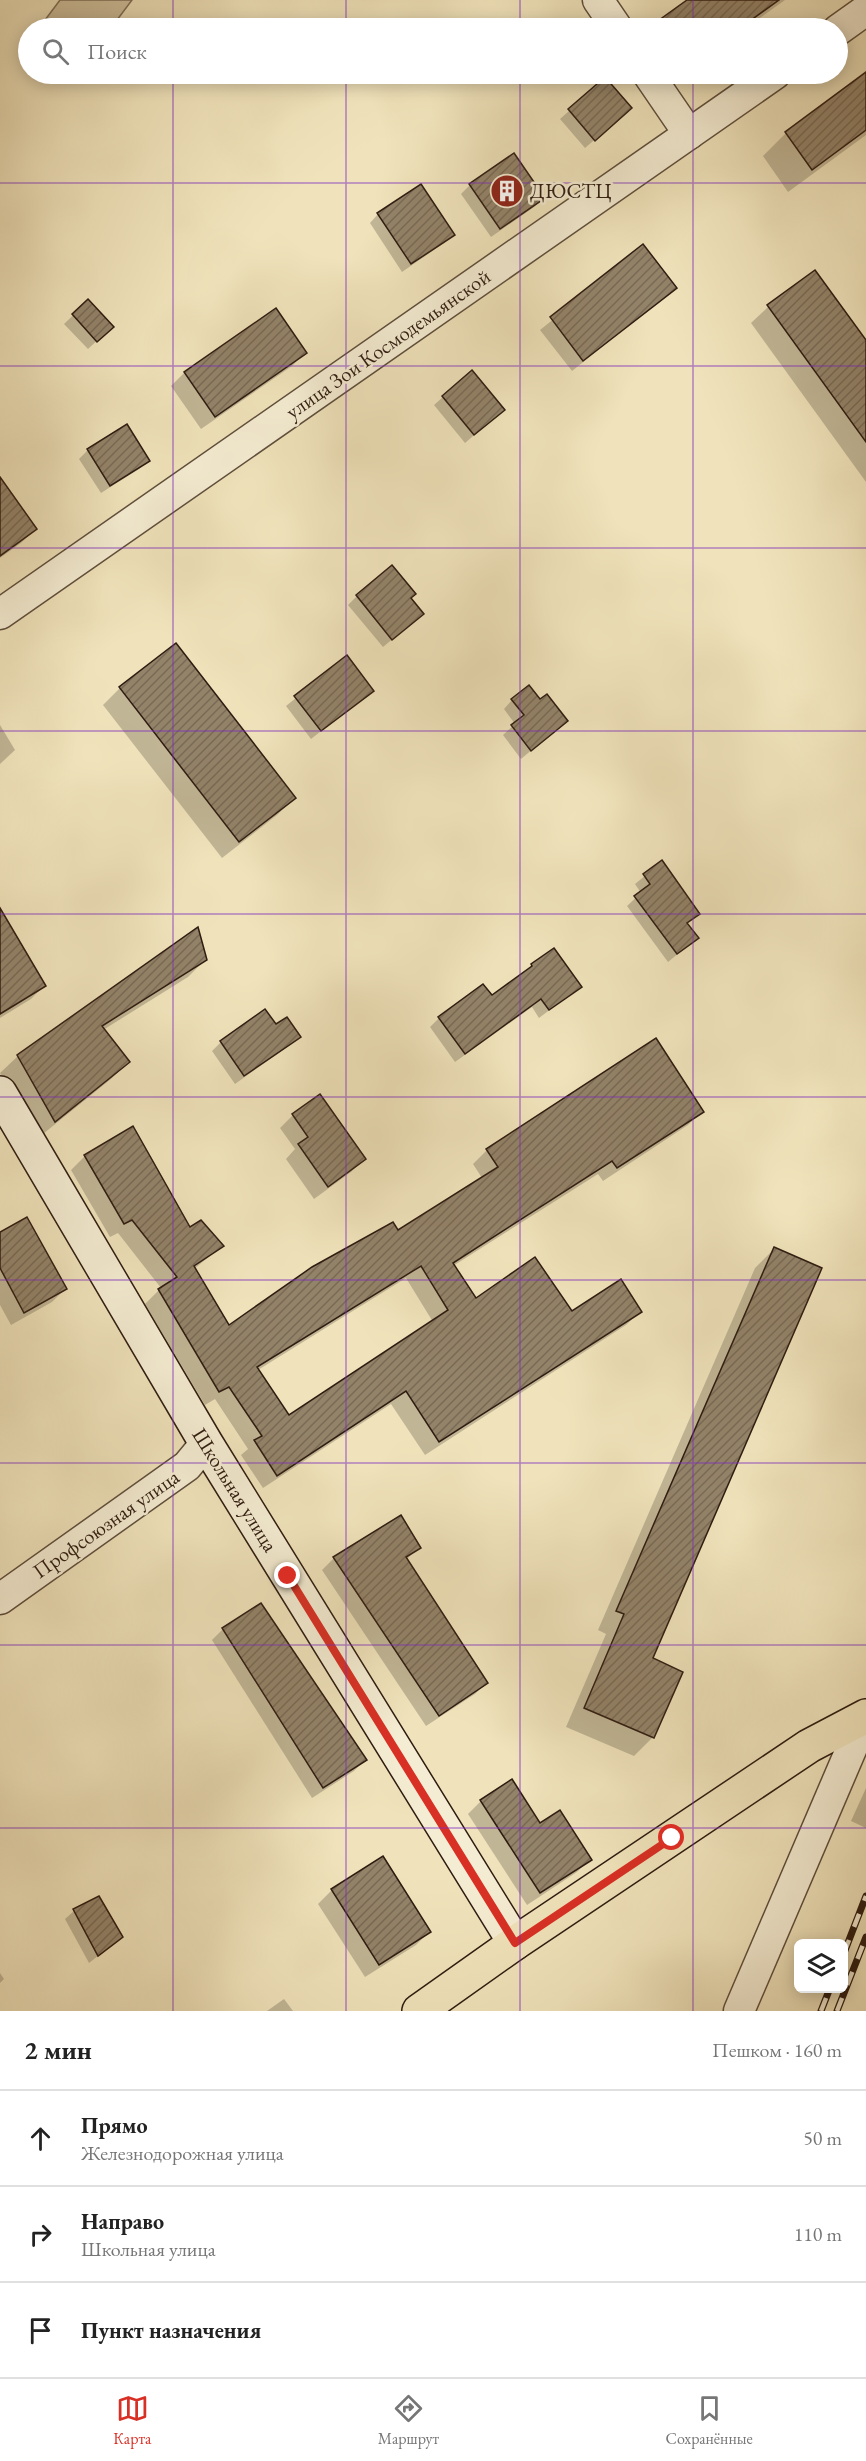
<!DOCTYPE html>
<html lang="ru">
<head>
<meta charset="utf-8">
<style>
	:root { --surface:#fff; --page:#f2f2f2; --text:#222; --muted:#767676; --line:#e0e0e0; --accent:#d93025 }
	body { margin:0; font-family:"EB Garamond",serif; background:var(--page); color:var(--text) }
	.controls { position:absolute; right:18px; bottom:18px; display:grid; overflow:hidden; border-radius:9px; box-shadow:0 3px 15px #0003 }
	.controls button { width:54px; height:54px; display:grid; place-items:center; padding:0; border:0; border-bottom:2px solid var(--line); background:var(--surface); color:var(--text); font:30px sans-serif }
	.stop { position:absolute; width:18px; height:18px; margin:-14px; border:4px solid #d93025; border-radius:50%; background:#fff }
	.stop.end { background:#d93025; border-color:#fff; box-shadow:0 2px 6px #0008 }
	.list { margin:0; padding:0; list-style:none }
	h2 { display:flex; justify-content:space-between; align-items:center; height:78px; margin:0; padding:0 24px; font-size:26px }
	h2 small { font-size:20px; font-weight:400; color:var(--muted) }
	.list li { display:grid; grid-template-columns:39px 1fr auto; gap:18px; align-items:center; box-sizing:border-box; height:96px; padding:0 24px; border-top:2px solid var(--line) }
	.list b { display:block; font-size:22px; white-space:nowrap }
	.list p { margin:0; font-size:20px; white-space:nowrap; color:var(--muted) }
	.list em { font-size:20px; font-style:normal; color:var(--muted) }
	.icon { flex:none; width:33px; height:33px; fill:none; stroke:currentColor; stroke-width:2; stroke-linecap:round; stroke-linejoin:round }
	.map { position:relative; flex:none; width:866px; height:2011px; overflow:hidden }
	.search { position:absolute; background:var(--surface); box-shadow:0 3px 15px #0003; left:18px; right:18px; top:18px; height:66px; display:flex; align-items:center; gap:15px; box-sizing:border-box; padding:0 21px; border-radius:33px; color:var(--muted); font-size:22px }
	.sheet { height:366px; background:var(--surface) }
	nav { display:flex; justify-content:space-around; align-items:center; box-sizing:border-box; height:84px; border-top:2px solid var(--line); background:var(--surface); font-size:16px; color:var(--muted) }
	nav a { display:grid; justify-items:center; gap:3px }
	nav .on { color:var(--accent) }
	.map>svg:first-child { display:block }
	.pitch { fill:#cfc19e; stroke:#7f6e58; stroke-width:1.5 }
	.shadow { fill:#0003; fill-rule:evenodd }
	.building { fill:url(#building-hatch); stroke:#2f1c11; stroke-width:1.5; fill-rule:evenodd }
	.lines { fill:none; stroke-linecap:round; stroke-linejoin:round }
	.minor-casing { stroke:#5f4e3c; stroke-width:33 }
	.secondary-casing { stroke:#2f1c11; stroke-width:36 }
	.primary-casing { stroke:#2f1c11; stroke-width:36 }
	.minor { stroke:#f5edd3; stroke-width:30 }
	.secondary { stroke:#f5edd3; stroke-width:33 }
	.primary { stroke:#f0e3bb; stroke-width:33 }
	.rail-casing { stroke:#2f1c11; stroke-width:7 }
	.rail { stroke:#f5edd3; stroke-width:4.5; stroke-dasharray:14; stroke-linecap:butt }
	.route { stroke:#d93025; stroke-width:8 }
	.grid { fill:none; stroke:#7b2cbf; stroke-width:1.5; stroke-opacity:0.55 }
	.labels { text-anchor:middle; stroke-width:5; stroke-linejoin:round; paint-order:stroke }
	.poi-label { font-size:21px; fill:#2f1c11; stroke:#f5edd3; text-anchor:start }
	.street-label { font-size:21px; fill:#2f1c11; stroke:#f5edd3 }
</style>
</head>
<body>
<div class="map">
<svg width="866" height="2011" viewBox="0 0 866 2011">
	<defs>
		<pattern id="building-hatch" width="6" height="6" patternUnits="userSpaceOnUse" patternTransform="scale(1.5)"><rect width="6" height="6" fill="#938369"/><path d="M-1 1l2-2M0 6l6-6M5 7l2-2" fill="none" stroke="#786a55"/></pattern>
	</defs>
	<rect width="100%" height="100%" fill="#f0e3bb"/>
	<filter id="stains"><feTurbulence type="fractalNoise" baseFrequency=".00333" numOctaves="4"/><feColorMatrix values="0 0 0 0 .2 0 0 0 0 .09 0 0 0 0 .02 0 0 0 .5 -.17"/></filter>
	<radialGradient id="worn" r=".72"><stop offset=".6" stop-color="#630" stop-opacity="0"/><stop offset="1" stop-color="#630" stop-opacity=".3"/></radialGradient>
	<path class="pitch" d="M60,0H132L111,28H39Z"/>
	<g class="shadow">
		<path d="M690,0H785L746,28H651Z"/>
		<path d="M633,74H684L650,98Z"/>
		<path d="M866,74V135L788,192L763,156L786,133Z"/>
		<path d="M605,79L621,117L585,148L560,119Z"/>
		<path d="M513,155L543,198L534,207L491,237L461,194L470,185Z"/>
		<path d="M378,214L453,234L444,243L402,272L370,223Z"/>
		<path d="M643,247L675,288L572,371L540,330Z"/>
		<path d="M815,272L866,343V482L751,323L768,307Z"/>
		<path d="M88,301L103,335L88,349L64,324Z"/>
		<path d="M275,310L305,353L292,366L201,429L171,386L184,373Z"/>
		<path d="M443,397L494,418L465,443L434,405Z"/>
		<path d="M88,450L148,461L139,469L101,493L79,459Z"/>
		<path d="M0,480L35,529L21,543L0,558Z"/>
		<path d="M357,596L409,598L413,622L383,647L348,605Z"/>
		<path d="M347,657L372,691L311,739L286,706Z"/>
		<path d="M120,688L294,798L277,815L222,858L103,705Z"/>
		<path d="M512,700L539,701L566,721L521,759L503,735L515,724L504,709Z"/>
		<path d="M0,725L15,750L0,764Z"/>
		<path d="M661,863L698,913L687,924L697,938L668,962L627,906L641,893L635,884Z"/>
		<path d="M0,911L44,986L31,999L0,1018Z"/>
		<path d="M197,930L205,960L188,977L103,1030L128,1062L111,1079L38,1138L0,1073L18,1056Z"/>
		<path d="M532,965L580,987L539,1018L532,1007L455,1062L430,1027L439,1018L491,997Z"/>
		<path d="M265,1011L275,1026L299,1037L290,1045L235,1084L212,1051L221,1042Z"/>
		<path d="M702,1111L688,1125L603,1181L598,1174L453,1266L476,1300L572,1313L640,1312L626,1325L425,1455L391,1404L263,1488L241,1455L248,1449L215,1399L205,1405L145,1304L161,1288L118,1233L110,1237L71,1170L85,1156L190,1229L222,1246L194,1269L229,1327L397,1232L482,1178L473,1164L487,1150ZM406,1278L433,1322L289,1417L258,1370Z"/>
		<path d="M293,1115L364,1159L351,1172L314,1199L286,1159L295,1149L280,1128Z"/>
		<path d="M0,1233L65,1289L52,1302L11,1325L0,1305Z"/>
		<path d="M774,1249L651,1659L653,1737L634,1756L566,1727L606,1634L598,1630L755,1268Z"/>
		<path d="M419,1547L407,1559L487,1682L475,1694L426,1726L322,1570L334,1558Z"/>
		<path d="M223,1629L365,1760L354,1771L312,1798L212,1640Z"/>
		<path d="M866,1788V1828L851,1821Z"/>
		<path d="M481,1801L540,1825L590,1859L577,1872L527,1905L468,1814Z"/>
		<path d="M383,1858L429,1932L416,1945L365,1977L318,1904L331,1891Z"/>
		<path d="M98,1898L122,1937L89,1963L65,1919L74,1911Z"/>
		<path d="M0,1973L4,1979L0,1983Z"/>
		<path d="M284,1999L293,2011H267Z"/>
	</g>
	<g class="building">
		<path d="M687,0H779L740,28H648Z"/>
		<path d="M866,72V130L812,170L785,132Z"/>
		<path d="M605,77L632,108L595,141L568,109Z"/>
		<path d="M514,153L545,198L500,229L469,184Z"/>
		<path d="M421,184L455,235L411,264L377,213Z"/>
		<path d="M643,244L677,288L583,361L550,317Z"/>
		<path d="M815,270L866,340V442L767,305Z"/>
		<path d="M88,299L114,327L97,342L72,314Z"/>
		<path d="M276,308L307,353L215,417L184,372Z"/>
		<path d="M472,370L505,410L474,435L442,396Z"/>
		<path d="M127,424L150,461L110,486L87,449Z"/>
		<path d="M0,477L37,529L0,556Z"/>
		<path d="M392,565L416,594L411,598L424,614L392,640L356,595Z"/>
		<path d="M176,643L296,798L239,842L119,687Z"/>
		<path d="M347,655L374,691L321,731L294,696Z"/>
		<path d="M529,685L540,699L547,694L568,721L531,751L511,725L524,715L511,699Z"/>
		<path d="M662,860L700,914L687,923L699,938L677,954L634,896L650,884L643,874Z"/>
		<path d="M0,908L46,986L0,1014Z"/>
		<path d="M198,927L207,960L102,1026L130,1062L55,1122L17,1055Z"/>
		<path d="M554,948L582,987L549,1010L541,999L465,1054L438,1017L483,984L492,995L532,966L531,964Z"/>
		<path d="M265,1009L276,1024L287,1017L301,1037L244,1076L220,1041Z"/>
		<path d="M656,1038L704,1112L617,1168L612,1161L453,1263L476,1298L535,1257L572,1311L621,1279L642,1312L439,1442L406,1391L277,1476L254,1440L262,1436L229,1387L219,1392L158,1289L177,1277L132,1220L124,1224L84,1155L133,1126L190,1227L201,1220L224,1246L194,1266L229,1325L312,1267L393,1222L398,1230L498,1167L486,1149ZM421,1266L448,1310L289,1415L257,1367Z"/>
		<path d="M320,1094L366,1159L328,1187L298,1144L308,1137L292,1114Z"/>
		<path d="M27,1217L67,1289L24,1313L0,1268V1232Z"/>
		<path d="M774,1247L822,1268L653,1658L683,1672L654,1738L584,1708L624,1614L616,1611Z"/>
		<path d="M401,1515L421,1548L406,1557L488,1683L439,1716L333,1557Z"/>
		<path d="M261,1603L367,1760L323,1788L222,1628Z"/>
		<path d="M512,1779L540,1823L560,1810L592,1860L540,1893L480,1800Z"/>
		<path d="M383,1856L431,1932L379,1965L331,1889Z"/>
		<path d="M99,1896L123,1937L98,1956L73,1909Z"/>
	</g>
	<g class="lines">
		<defs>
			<g id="minor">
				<path d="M598,0L617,28"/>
				<path d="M838,30L866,10"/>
				<path d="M648,74L689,134"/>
				<path d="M0,614L775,74"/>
				<path d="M0,1599L187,1466L206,1443"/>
				<path d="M739,2011L865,1717"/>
			</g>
			<path id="secondary" d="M0,1093L206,1443L515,1943"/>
			<path id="primary" d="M419,2011L515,1943L809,1746L866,1716"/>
		</defs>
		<use href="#minor" class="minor-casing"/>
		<use href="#secondary" class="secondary-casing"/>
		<use href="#primary" class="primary-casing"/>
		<use href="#minor" class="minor"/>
		<use href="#secondary" class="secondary"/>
		<use href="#primary" class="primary"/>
		<defs>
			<g id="rail">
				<path d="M844,1953L866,1896"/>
				<path d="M821,2011L830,1988"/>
				<path d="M837,2011L866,1937"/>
			</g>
		</defs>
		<use href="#rail" class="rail-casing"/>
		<use href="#rail" class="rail"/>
	</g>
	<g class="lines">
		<path class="route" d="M288,1576L515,1943L672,1838"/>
	</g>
	<path class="grid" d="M173,0V28M346,0V28M520,0V28M693,0V28M173,74V2011M346,74V2011M520,74V2011M693,74V2011M0,183H866M0,366H866M0,548H866M0,731H866M0,914H866M0,1097H866M0,1280H866M0,1463H866M0,1645H866M0,1828H866"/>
	<defs>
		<symbol id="building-disc" viewBox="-11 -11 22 22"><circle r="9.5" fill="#8f2418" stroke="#f5edd3"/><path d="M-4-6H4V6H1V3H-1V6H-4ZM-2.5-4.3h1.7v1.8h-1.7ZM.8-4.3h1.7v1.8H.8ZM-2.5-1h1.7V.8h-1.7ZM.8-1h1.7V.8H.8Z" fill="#fff"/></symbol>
	</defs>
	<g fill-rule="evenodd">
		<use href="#building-disc" x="488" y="172" width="38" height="38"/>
	</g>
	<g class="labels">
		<g class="poi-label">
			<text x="530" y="198">ДЮСТЦ</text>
		</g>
		<g class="street-label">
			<text transform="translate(388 344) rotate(-35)" y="7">улица Зои Космодемьянской</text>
			<text transform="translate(235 1490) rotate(58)" y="7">Школьная улица</text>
			<text transform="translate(106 1524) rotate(-35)" y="7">Профсоюзная улица</text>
		</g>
	</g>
	<rect width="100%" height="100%" filter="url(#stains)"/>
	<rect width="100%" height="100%" fill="url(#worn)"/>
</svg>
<div class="controls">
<button><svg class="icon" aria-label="layers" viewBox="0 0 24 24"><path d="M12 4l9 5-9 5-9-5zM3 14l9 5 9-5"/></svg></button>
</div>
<div class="stop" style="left:672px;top:1838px"></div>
<div class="stop end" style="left:288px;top:1576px"></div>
<div class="search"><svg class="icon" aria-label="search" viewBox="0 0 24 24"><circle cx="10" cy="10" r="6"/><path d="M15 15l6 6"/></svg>Поиск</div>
</div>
<section class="sheet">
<h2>2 мин<small>Пешком · 160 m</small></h2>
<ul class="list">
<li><svg class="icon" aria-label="ahead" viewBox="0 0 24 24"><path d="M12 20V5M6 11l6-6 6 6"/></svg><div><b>Прямо</b><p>Железнодорожная улица</p></div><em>50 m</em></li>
<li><svg class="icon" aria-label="right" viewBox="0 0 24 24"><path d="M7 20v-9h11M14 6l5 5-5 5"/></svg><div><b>Направо</b><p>Школьная улица</p></div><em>110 m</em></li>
<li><svg class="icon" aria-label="arrive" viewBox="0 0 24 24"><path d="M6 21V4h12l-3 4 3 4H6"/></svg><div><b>Пункт назначения</b></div></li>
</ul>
</section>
<nav>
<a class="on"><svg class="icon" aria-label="map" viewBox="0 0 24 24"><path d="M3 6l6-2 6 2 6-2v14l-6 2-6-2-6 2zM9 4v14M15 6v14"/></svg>Карта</a>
<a><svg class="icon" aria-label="directions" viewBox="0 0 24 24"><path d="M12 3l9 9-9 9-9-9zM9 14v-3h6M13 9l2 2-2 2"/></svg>Маршрут</a>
<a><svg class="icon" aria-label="saved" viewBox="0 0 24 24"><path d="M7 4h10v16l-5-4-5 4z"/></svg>Сохранённые</a>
</nav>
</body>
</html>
